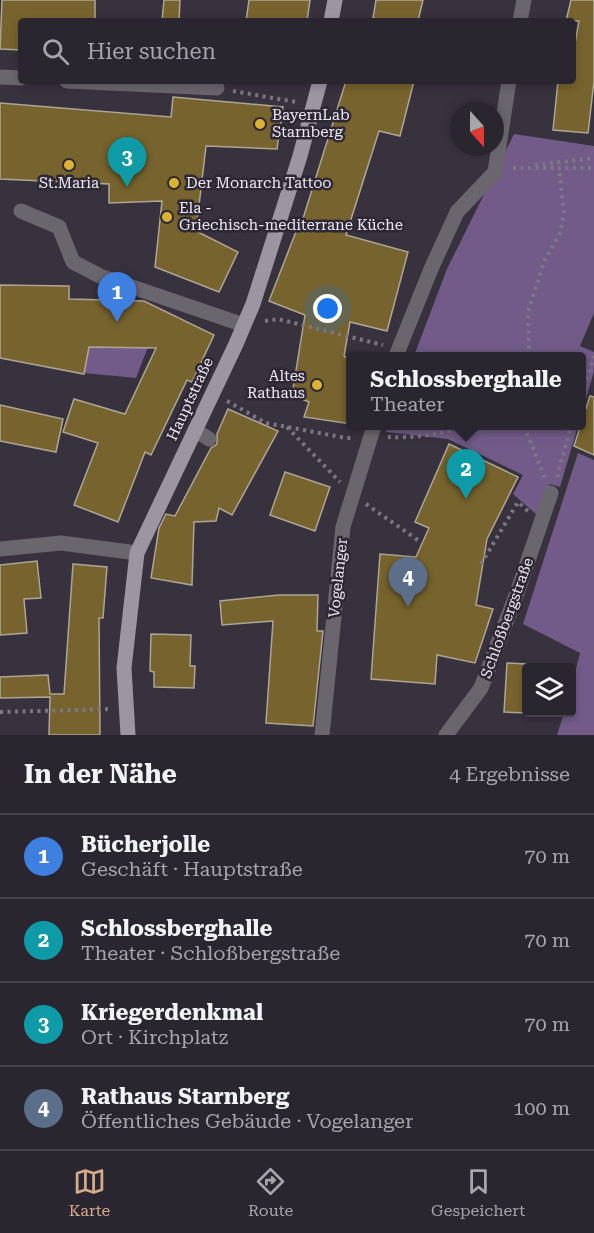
<!DOCTYPE html>
<html lang="de">
<head>
<meta charset="utf-8">
<style>
	:root { --surface:#2a262f; --page:#322e37; --text:#f1f3f6; --muted:#a5a5aa; --line:#46434b; --accent:#d6ab8b }
	body { margin:0; font-family:"Roboto Serif",serif; background:var(--page); color:var(--text) }
	.controls { position:absolute; right:18px; bottom:18px; display:grid; overflow:hidden; border-radius:6px; box-shadow:0 3px 9px #0003 }
	.controls button { width:54px; height:54px; display:grid; place-items:center; padding:0; border:0; border-bottom:2px solid var(--line); background:var(--surface); color:var(--text); font:30px sans-serif }
	.compass { position:absolute; left:450px; top:102px; width:54px; height:54px; border-radius:50%; background:var(--surface); box-shadow:0 3px 9px #0003; rotate:159deg }
	.you { position:absolute; left:328px; top:309px; width:21px; height:21px; margin:-15px; border:4px solid #fff; border-radius:50%; background:#1a73e8; box-shadow:0 0 0 9px #1a73e833 }
	.badge { display:grid; place-items:center; width:39px; height:39px; border-radius:50%; background:var(--accent); color:#fff; font-size:20px; font-weight:700 }
	.pin { position:absolute; translate:-50% -50px; filter:drop-shadow(0 2px 3px #0008) }
	.pin::after { content:''; position:absolute; top:32px; width:21px; height:18px; background:inherit; clip-path:polygon(0 0,100% 0,50% 100%) }
	.popup { position:absolute; left:346px; top:352px; width:240px; height:78px; box-sizing:border-box; display:grid; place-content:center; border-radius:6px; background:var(--surface); filter:drop-shadow(0 2px 4px #0005); font-size:20px; white-space:nowrap; color:var(--muted) }
	.popup b { font-size:22px; color:var(--text) }
	.popup::after { content:''; position:absolute; left:50%; top:100%; margin-left:-12px; border:12px solid transparent; border-top-color:var(--surface) }
	.list { margin:0; padding:0; list-style:none }
	h2 { display:flex; justify-content:space-between; align-items:center; height:78px; margin:0; padding:0 24px; font-size:26px }
	h2 small { font-size:20px; font-weight:400; color:var(--muted) }
	.list li { display:grid; grid-template-columns:39px 1fr auto; gap:18px; align-items:center; box-sizing:border-box; height:84px; padding:0 24px; border-top:2px solid var(--line) }
	.list b { display:block; font-size:22px; white-space:nowrap }
	.list p { margin:0; font-size:20px; white-space:nowrap; color:var(--muted) }
	.list em { font-size:20px; font-style:normal; color:var(--muted) }
	.icon { flex:none; width:33px; height:33px; fill:none; stroke:currentColor; stroke-width:2; stroke-linecap:round; stroke-linejoin:round }
	.map { position:relative; flex:none; width:594px; height:735px; overflow:hidden }
	.search { position:absolute; background:var(--surface); box-shadow:0 3px 9px #0003; left:18px; right:18px; top:18px; height:66px; display:flex; align-items:center; gap:15px; box-sizing:border-box; padding:0 21px; border-radius:6px; color:var(--muted); font-size:22px }
	.sheet { height:414px; background:var(--surface) }
	nav { display:flex; justify-content:space-around; align-items:center; box-sizing:border-box; height:84px; border-top:2px solid var(--line); background:var(--surface); font-size:16px; color:var(--muted) }
	nav a { display:grid; justify-items:center; gap:3px }
	nav .on { color:var(--accent) }
	.map>svg:first-child { display:block }
	.forest { fill:#725b89 }
	.building { fill:#77632d; stroke:#ada696; stroke-width:1.5 }
	.lines { fill:none; stroke-linecap:round; stroke-linejoin:round }
	.path { stroke:#7c7782; stroke-width:4; stroke-dasharray:3 4.5; stroke-linecap:butt }
	.minor { stroke:#69666d; stroke-width:15 }
	.major { stroke:#9c96a3; stroke-width:15 }
	.poi-dot { fill:#dcb233; stroke:#2e2835; stroke-width:2 }
	.labels { text-anchor:middle; stroke-width:5; stroke-linejoin:round; paint-order:stroke }
	.poi-label { font-size:15px; fill:#ece8f1; stroke:#2e2835; text-anchor:start }
	.street-label { font-size:15px; fill:#ece8f1; stroke:#2e2835 }
</style>
</head>
<body>
<div class="map">
<svg width="594" height="735" viewBox="0 0 594 735">
	<rect width="100%" height="100%" fill="#38323f"/>
	<g class="forest">
		<path d="M514,134L594,146V313L580,346L594,352V371L582,413V356H414L447,269Z"/>
		<path d="M86,347H148L136,378L84,373Z"/>
		<path d="M388,426H578L560,487L550,484L537,515L513,494L523,475L448,439L386,432Z"/>
		<path d="M578,453L594,460V735H557L564,713L572,712V685L580,653L523,624Z"/>
	</g>
	<g class="building">
		<path d="M2,0H95V21H21V50L0,49Z"/>
		<path d="M164,0H180L179,21H162Z"/>
		<path d="M249,0H310L307,21H246Z"/>
		<path d="M376,0H423L418,21H386L373,18Z"/>
		<path d="M571,0H594V81L588,133L553,130L558,81H573V55L579,21H566Z"/>
		<path d="M346,81H414L400,136L379,131L346,235L408,252L387,331L350,322L344,356L351,360V424L304,417L309,402L292,395L305,315L269,301L299,224L301,225Z"/>
		<path d="M173,97L283,107L277,149L206,146L196,231L238,252L219,292L155,267L162,201L109,203V184L0,179V103L171,117Z"/>
		<path d="M0,285L69,286V299L144,301L214,335L192,382L187,380L151,455L145,452L118,522L74,505L98,443L63,432L74,399L125,414L156,348L89,347L84,374L0,358Z"/>
		<path d="M590,396L594,397V455L574,446Z"/>
		<path d="M0,405L63,419L56,452L0,441Z"/>
		<path d="M228,409L278,431L232,515L219,508L216,521L194,522L192,585L151,578L159,528L166,514L175,516L211,448L217,444V434Z"/>
		<path d="M449,444L518,477L487,539L476,605L493,609L475,663L437,655L435,684L371,679L380,554L416,557L429,528L415,522Z"/>
		<path d="M285,472L330,487L315,531L270,515Z"/>
		<path d="M37,561L41,598L24,599L27,633L0,635V565Z"/>
		<path d="M73,564L107,567L103,618H99L100,735H49L50,697L0,698V677L48,675L50,694H64Z"/>
		<path d="M279,595H318L317,631H323L313,726L266,723L273,621L222,625L220,601Z"/>
		<path d="M151,634L191,635L190,666H195L194,688L154,687V672L150,671Z"/>
		<path d="M507,663L526,664V713L504,712Z"/>
	</g>
	<g class="lines">
		<g class="path">
			<path d="M233,91L296,102"/>
			<path d="M535,165L594,158"/>
			<path d="M513,168H594"/>
			<path d="M265,321L278,319L383,345"/>
			<path d="M529,356L528,312L545,259L560,234L564,213L559,168"/>
			<path d="M582,394L594,356"/>
			<path d="M227,401L266,423L346,438H353"/>
			<path d="M524,426L545,478"/>
			<path d="M287,427L340,482"/>
			<path d="M388,437C410,438 440,436 460,426"/>
			<path d="M557,477L571,426"/>
			<path d="M366,504L422,543"/>
			<path d="M481,564L518,502L528,511"/>
			<path d="M0,712L111,709"/>
		</g>
		<g class="minor">
			<path d="M520,21L524,0"/>
			<path d="M0,77L21,78"/>
			<path d="M67,81L217,88"/>
			<path d="M21,211L59,227L73,262L100,276L244,325"/>
			<path d="M396,356L431,269L457,212L495,172L509,81"/>
			<path d="M195,430L209,439"/>
			<path d="M0,549L61,543L137,553"/>
			<path d="M322,735L343,527L374,426"/>
			<path d="M446,735L481,688L518,590L551,493"/>
		</g>
		<g class="major">
			<path d="M331,21L335,0"/>
			<path d="M128,735L124,668L137,553L236,344L253,304L300,156L320,81"/>
		</g>
	</g>
	<g class="poi-dot">
		<circle cx="260" cy="124" r="6"/>
		<circle cx="69" cy="165" r="6"/>
		<circle cx="174" cy="183" r="6"/>
		<circle cx="167" cy="217" r="6"/>
		<circle cx="317" cy="385" r="6"/>
	</g>
	<g class="labels">
		<g class="poi-label">
			<text x="272" y="120">BayernLab<tspan x="272" dy="17">Starnberg</tspan></text>
			<text x="69" y="188" text-anchor="middle">St.Maria</text>
			<text x="186" y="188">Der Monarch Tattoo</text>
			<text x="179" y="213">Ela -<tspan x="179" dy="17">Griechisch-mediterrane Küche</tspan></text>
			<text x="305" y="381" text-anchor="end">Altes<tspan x="305" dy="17">Rathaus</tspan></text>
		</g>
		<g class="street-label">
			<text transform="translate(190 399) rotate(-65)" y="5">Hauptstraße</text>
			<text transform="translate(338 578) rotate(-84)" y="5">Vogelanger</text>
			<text transform="translate(507 618) rotate(-70)" y="5">Schloßbergstraße</text>
		</g>
	</g>
</svg>
<div class="controls">
<button><svg class="icon" aria-label="layers" viewBox="0 0 24 24"><path d="M12 4l9 5-9 5-9-5zM3 14l9 5 9-5"/></svg></button>
</div>
<svg class="compass" viewBox="-18 -18 36 36"><path d="M0-13l5 13h-10z" fill="#e53935"/><path d="M0 13l5-13h-10z" fill="#a5a5aa"/></svg>
<div class="you"></div>
<div class="pin badge" style="left:117px;top:322px;background:#3f7fe0">1</div>
<div class="pin badge" style="left:466px;top:499px;background:#0f9aa8">2</div>
<div class="popup"><b>Schlossberghalle</b>Theater</div>
<div class="pin badge" style="left:127px;top:187px;background:#0f9aa8">3</div>
<div class="pin badge" style="left:408px;top:607px;background:#5c6f8a">4</div>
<div class="search"><svg class="icon" aria-label="search" viewBox="0 0 24 24"><circle cx="10" cy="10" r="6"/><path d="M15 15l6 6"/></svg>Hier suchen</div>
</div>
<section class="sheet">
<h2>In der Nähe<small>4 Ergebnisse</small></h2>
<ul class="list">
<li><span class="badge" style="background:#3f7fe0">1</span><div><b>Bücherjolle</b><p>Geschäft · Hauptstraße</p></div><em>70 m</em></li>
<li><span class="badge" style="background:#0f9aa8">2</span><div><b>Schlossberghalle</b><p>Theater · Schloßbergstraße</p></div><em>70 m</em></li>
<li><span class="badge" style="background:#0f9aa8">3</span><div><b>Kriegerdenkmal</b><p>Ort · Kirchplatz</p></div><em>70 m</em></li>
<li><span class="badge" style="background:#5c6f8a">4</span><div><b>Rathaus Starnberg</b><p>Öffentliches Gebäude · Vogelanger</p></div><em>100 m</em></li>
</ul>
</section>
<nav>
<a class="on"><svg class="icon" aria-label="map" viewBox="0 0 24 24"><path d="M3 6l6-2 6 2 6-2v14l-6 2-6-2-6 2zM9 4v14M15 6v14"/></svg>Karte</a>
<a><svg class="icon" aria-label="directions" viewBox="0 0 24 24"><path d="M12 3l9 9-9 9-9-9zM9 14v-3h6M13 9l2 2-2 2"/></svg>Route</a>
<a><svg class="icon" aria-label="saved" viewBox="0 0 24 24"><path d="M7 4h10v16l-5-4-5 4z"/></svg>Gespeichert</a>
</nav>
</body>
</html>
